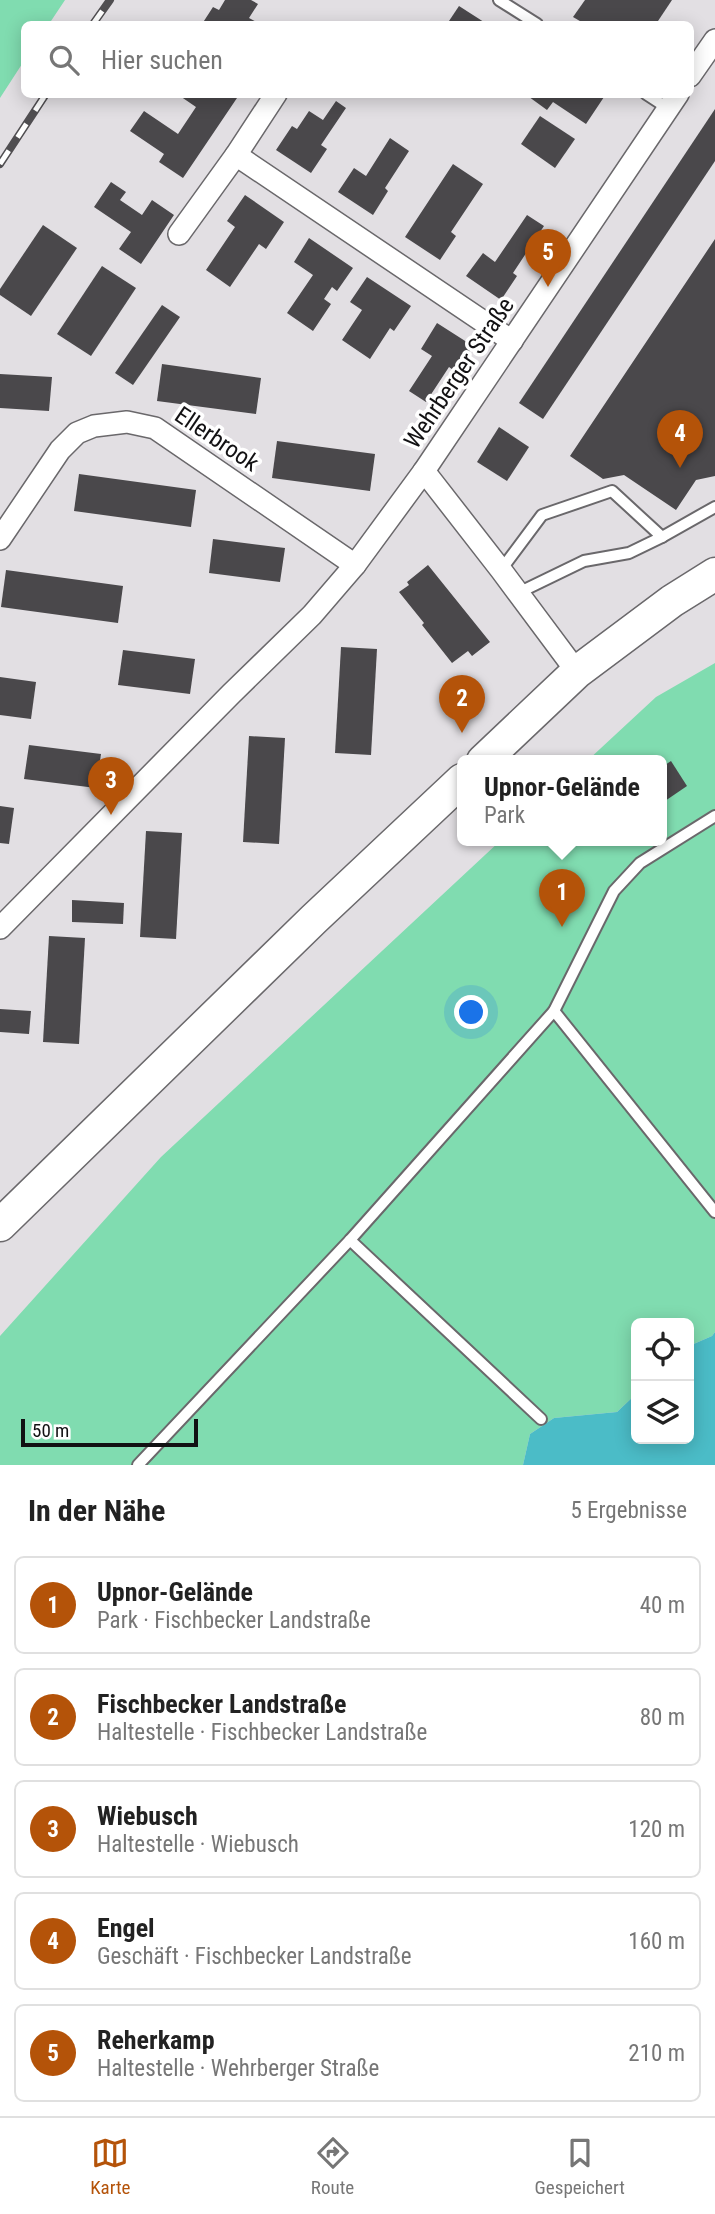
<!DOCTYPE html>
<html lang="de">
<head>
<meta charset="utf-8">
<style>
	:root { --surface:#fff; --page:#f2f2f2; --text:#222; --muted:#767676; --line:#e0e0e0; --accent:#b45309 }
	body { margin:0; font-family:"Roboto Condensed",sans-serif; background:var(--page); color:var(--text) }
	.controls { position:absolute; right:21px; bottom:21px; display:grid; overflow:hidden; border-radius:10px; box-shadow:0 4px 18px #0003 }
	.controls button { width:63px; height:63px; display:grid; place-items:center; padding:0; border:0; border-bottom:2px solid var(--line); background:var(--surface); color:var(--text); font:35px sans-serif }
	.scale { position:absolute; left:21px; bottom:18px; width:177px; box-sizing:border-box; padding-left:7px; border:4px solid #121113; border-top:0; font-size:19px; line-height:24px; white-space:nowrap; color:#121113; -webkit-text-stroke:5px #fff; paint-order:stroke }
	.you { position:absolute; left:472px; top:1013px; width:24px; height:24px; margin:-18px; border:5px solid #fff; border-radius:50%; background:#1a73e8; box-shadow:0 0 0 10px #1a73e833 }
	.badge { display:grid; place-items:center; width:46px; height:46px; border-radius:50%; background:var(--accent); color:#fff; font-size:23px; font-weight:700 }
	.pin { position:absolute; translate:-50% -58px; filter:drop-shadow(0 2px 4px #0008) }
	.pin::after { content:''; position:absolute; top:37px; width:24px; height:21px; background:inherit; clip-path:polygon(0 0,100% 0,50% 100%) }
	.popup { position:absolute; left:457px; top:755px; width:210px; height:91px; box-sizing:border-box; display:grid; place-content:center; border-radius:10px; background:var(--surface); filter:drop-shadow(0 2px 5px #0005); font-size:23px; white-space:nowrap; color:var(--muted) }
	.popup b { font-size:26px; color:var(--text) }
	.popup::after { content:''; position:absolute; left:50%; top:100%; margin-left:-14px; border:14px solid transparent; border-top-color:var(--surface) }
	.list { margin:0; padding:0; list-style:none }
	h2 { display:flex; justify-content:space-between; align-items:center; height:91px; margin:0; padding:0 28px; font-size:30px }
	h2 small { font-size:23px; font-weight:400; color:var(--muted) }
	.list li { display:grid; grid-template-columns:46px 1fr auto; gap:21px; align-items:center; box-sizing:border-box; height:98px; margin:0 14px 14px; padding:0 14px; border:2px solid var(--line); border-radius:10px }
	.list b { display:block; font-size:26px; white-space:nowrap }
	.list p { margin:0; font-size:23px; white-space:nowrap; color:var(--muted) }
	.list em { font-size:23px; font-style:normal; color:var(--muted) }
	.icon { flex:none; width:38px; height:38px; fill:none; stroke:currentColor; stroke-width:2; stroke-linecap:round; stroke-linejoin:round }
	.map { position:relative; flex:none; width:715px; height:1465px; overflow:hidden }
	.search { position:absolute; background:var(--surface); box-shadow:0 4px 18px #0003; left:21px; right:21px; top:21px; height:77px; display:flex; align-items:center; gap:18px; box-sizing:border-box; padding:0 24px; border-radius:10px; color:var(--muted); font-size:26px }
	.sheet { height:651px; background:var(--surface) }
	nav { display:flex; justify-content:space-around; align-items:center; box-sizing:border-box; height:98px; border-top:2px solid var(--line); background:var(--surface); font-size:19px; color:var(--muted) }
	nav a { display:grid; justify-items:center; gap:4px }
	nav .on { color:var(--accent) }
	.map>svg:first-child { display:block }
	.green { fill:#80dcb0 }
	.water { fill:#4bbcc7 }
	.building { fill:#4a484b }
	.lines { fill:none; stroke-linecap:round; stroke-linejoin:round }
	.lane-casing { stroke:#6a686b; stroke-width:14 }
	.street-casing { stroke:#6a686b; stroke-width:24 }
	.primary-casing { stroke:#6a686b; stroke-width:35 }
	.lane { stroke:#fff; stroke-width:10 }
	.street { stroke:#fff; stroke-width:21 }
	.primary { stroke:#fff; stroke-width:32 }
	.rail-casing { stroke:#504e51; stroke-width:8 }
	.rail { stroke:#fff; stroke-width:5; stroke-dasharray:16; stroke-linecap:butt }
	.labels { text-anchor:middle; stroke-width:7; stroke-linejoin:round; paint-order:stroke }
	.street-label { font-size:24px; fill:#121113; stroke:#fff }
</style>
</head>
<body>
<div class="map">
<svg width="715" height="1465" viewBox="0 0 715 1465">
	<rect width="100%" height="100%" fill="#e2dfe3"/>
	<g class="green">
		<path d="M0,0H65L49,24H24V61L0,98Z"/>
		<path d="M715,663V1332L712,1336L689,1346V1323H636V1394L617,1412L554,1418L530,1434L523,1465H0V1336L161,1157L500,841H662V761H587L656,697Z"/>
	</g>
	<path class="water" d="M715,1332V1465H523L530,1434L554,1418L617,1412L636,1394V1439H689V1346L712,1336Z"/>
	<g class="building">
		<path d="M225,0H251L258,4L249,18L260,24H202L213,7L219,10Z"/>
		<path d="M585,0H672L656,24H585L573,17Z"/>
		<path d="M459,6L487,24H447Z"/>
		<path d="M177,94H231L237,98L183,178L159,162L164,154L130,131L144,111L178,134L196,107Z"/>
		<path d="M525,94H606L586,124L553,102L547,110Z"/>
		<path d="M336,101L346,108L321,145L327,149L311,173L276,150L292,126L297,129L309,111L323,120Z"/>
		<path d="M715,109V161L543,419L519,403Z"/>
		<path d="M540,116L575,139L555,168L521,144Z"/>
		<path d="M390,138L409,151L385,188L388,191L373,215L338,192L354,168L366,176Z"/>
		<path d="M453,164L483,184L451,232L456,236L440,260L405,237Z"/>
		<path d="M111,182L126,192L120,200L142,215L152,200L174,215L141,264L119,249L131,232L94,207Z"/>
		<path d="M245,195L284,222L266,249L259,244L230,287L206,270L235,227L227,221Z"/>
		<path d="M527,215L544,226L513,273L517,276L501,300L466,276L483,253L495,262Z"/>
		<path d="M43,225L77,248L31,316L0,295V289Z"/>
		<path d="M309,238L353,268L337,291L332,287L324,299L331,304L313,331L287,313L313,275L294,262Z"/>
		<path d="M715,239V476L696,480L676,510L624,475L603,479L570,456Z"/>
		<path d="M102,266L136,288L91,356L57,334Z"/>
		<path d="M367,277L411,306L394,331L390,328L370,359L342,340L362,310L350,302Z"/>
		<path d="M162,305L180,317L133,385L115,373Z"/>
		<path d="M437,323L473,346L456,372L449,367L426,402L409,391L432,356L421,349Z"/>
		<path d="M162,364L261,378L256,414L157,401Z"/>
		<path d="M0,374L52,377L49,411L0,408Z"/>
		<path d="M499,427L529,447L507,481L477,462Z"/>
		<path d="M277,441L375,454L370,491L272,478Z"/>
		<path d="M79,474L196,490L191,527L74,511Z"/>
		<path d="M213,539L285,548L280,582L209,573Z"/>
		<path d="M428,565L490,642L472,656L468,651L452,663L422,625L424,623L399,592L409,585L407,582Z"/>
		<path d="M6,570L123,586L118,623L1,607Z"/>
		<path d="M341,647L377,649L371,755L335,753Z"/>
		<path d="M123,650L195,659L190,694L118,685Z"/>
		<path d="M0,677L36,682L31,719L0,715Z"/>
		<path d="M249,736L285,738L279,844L243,842Z"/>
		<path d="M29,745L101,754L96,788L24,779Z"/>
		<path d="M671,761L687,786L665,801L662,796V767Z"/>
		<path d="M0,806L14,808L9,844L0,843Z"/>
		<path d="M146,831L182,833L176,939L140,937Z"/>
		<path d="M72,900L124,903L123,924L72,922Z"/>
		<path d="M49,936L85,938L79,1044L43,1042Z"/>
		<path d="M0,1009L31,1011L29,1034L0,1032Z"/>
	</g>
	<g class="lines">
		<defs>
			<g id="lane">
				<path d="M499,0L537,24"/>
				<path d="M646,94L669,109"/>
				<path d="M662,537L715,507"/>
				<path d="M501,570L542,515L612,491L662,537L629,553L584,561L518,593"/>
				<path d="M554,1011L715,1212"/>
				<path d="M350,1240L541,1419"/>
				<path d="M138,1465L350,1240L554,1011L614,891L640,863L715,816"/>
			</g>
			<g id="street">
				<path d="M690,76L715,40"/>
				<path d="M236,155L512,341"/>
				<path d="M179,234L236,155L276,94"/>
				<path d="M424,471L501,570L577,672"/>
				<path d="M0,539L60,450L77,433L94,426L127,422L155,428L355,565"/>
				<path d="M0,928L231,694L312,615L355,565L424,471L678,94"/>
			</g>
			<g id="primary">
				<path d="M483,761L577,672L672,601L715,574"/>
				<path d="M0,1225L314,919L462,780"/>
			</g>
		</defs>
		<use href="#lane" class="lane-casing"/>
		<use href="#street" class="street-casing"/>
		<use href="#primary" class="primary-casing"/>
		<use href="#lane" class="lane"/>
		<use href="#street" class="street"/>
		<use href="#primary" class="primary"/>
		<defs>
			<g id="rail">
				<path d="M93,24L110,0"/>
				<path d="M0,164L46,94"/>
			</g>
		</defs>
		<use href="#rail" class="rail-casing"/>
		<use href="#rail" class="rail"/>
	</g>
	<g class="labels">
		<g class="street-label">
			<text transform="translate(459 373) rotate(-56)" y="8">Wehrberger Straße</text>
			<text transform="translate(217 439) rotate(34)" y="8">Ellerbrook</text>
		</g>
	</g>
</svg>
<div class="controls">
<button><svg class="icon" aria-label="locate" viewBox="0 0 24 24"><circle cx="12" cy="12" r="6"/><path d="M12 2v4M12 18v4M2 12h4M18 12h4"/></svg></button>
<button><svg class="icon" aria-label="layers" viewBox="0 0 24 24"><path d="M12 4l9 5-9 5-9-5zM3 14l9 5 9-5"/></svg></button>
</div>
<div class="scale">50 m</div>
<div class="you"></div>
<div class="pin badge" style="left:562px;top:927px">1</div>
<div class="popup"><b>Upnor-Gelände</b>Park</div>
<div class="pin badge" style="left:462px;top:733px">2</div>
<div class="pin badge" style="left:111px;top:815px">3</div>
<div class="pin badge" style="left:680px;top:468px">4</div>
<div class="pin badge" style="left:548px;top:287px">5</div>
<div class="search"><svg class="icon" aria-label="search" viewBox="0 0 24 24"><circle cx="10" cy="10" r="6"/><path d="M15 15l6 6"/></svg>Hier suchen</div>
</div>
<section class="sheet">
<h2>In der Nähe<small>5 Ergebnisse</small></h2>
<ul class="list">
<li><span class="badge">1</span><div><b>Upnor-Gelände</b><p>Park · Fischbecker Landstraße</p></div><em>40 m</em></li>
<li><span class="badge">2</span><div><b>Fischbecker Landstraße</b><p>Haltestelle · Fischbecker Landstraße</p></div><em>80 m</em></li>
<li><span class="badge">3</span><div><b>Wiebusch</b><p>Haltestelle · Wiebusch</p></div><em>120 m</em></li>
<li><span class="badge">4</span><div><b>Engel</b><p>Geschäft · Fischbecker Landstraße</p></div><em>160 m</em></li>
<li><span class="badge">5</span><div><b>Reherkamp</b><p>Haltestelle · Wehrberger Straße</p></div><em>210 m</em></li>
</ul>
</section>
<nav>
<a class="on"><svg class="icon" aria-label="map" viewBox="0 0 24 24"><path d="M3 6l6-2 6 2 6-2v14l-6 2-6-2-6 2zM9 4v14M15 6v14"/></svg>Karte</a>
<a><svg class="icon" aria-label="directions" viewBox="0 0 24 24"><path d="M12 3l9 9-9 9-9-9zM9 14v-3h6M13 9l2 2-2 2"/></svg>Route</a>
<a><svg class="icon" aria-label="saved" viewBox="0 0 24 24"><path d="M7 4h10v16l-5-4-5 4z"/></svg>Gespeichert</a>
</nav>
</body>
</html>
